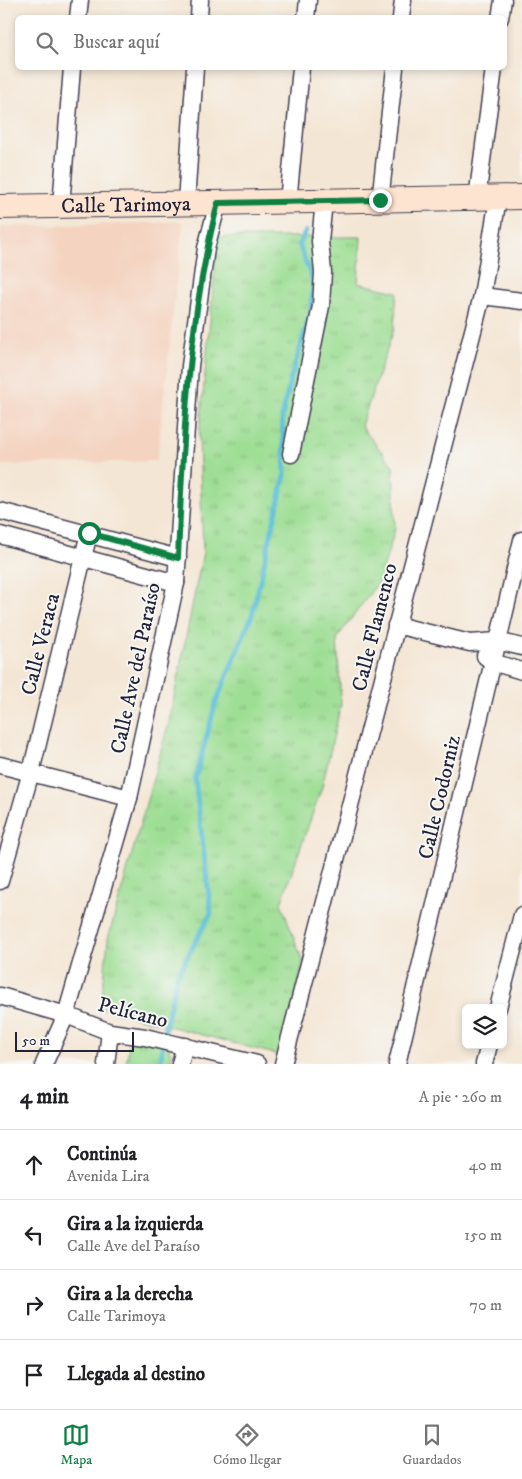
<!DOCTYPE html>
<html lang="es">
<head>
<meta charset="utf-8">
<style>
	:root { --surface:#fff; --page:#f2f2f2; --text:#202124; --muted:#757577; --line:#e0e0e0; --accent:#0b8043 }
	body { margin:0; font-family:"IM FELL DW Pica",serif; background:var(--page); color:var(--text) }
	.controls { position:absolute; right:15px; bottom:15px; display:grid; overflow:hidden; border-radius:8px; box-shadow:0 2px 8px #0003 }
	.controls button { width:45px; height:45px; display:grid; place-items:center; padding:0; border:0; border-bottom:1px solid var(--line); background:var(--surface); color:var(--text); font:25px sans-serif }
	.scale { position:absolute; left:15px; bottom:12px; width:119px; box-sizing:border-box; padding-left:5px; border:2px solid #22223b; border-top:0; font-size:14px; line-height:18px; white-space:nowrap; color:#22223b; -webkit-text-stroke:4px #f6f6f2; paint-order:stroke }
	.stop { position:absolute; width:15px; height:15px; margin:-11px; border:4px solid #0b8043; border-radius:50%; background:#fff }
	.stop.end { background:#0b8043; border-color:#fff; box-shadow:0 1px 5px #0008 }
	.list { margin:0; padding:0; list-style:none }
	h2 { display:flex; justify-content:space-between; align-items:center; height:65px; margin:0; padding:0 20px; font-size:21px }
	h2 small { font-size:16px; font-weight:400; color:var(--muted) }
	.list li { display:grid; grid-template-columns:32px 1fr auto; gap:15px; align-items:center; box-sizing:border-box; height:70px; padding:0 20px; border-top:1px solid var(--line) }
	.list b { display:block; font-size:19px; white-space:nowrap }
	.list p { margin:0; font-size:16px; white-space:nowrap; color:var(--muted) }
	.list em { font-size:16px; font-style:normal; color:var(--muted) }
	.icon { flex:none; width:28px; height:28px; fill:none; stroke:currentColor; stroke-width:2; stroke-linecap:round; stroke-linejoin:round }
	.map { position:relative; flex:none; width:522px; height:1064px; overflow:hidden }
	.search { position:absolute; background:var(--surface); box-shadow:0 2px 8px #0003; left:15px; right:15px; top:15px; height:55px; display:flex; align-items:center; gap:12px; box-sizing:border-box; padding:0 18px; border-radius:8px; color:var(--muted); font-size:19px }
	.sheet { height:345px; background:var(--surface) }
	nav { display:flex; justify-content:space-around; align-items:center; box-sizing:border-box; height:70px; border-top:1px solid var(--line); background:var(--surface); font-size:14px; color:var(--muted) }
	nav a { display:grid; justify-items:center; gap:2px }
	nav .on { color:var(--accent) }
	.map>svg:first-child { display:block }
	.built { fill:#f4d3c0 }
	.park { fill:url(#park-tufts); stroke:#608068 }
	.lines { fill:none; stroke-linecap:round; stroke-linejoin:round }
	.stream { stroke:#57bdd5; stroke-width:5 }
	.street-casing { stroke:#423f52; stroke-width:19 }
	.secondary-casing { stroke:#423f52; stroke-width:26 }
	.street { stroke:#fff; stroke-width:16 }
	.secondary { stroke:#fde4d1; stroke-width:24 }
	.route { stroke:#0b8043; stroke-width:6 }
	.labels { text-anchor:middle; stroke-width:4; stroke-linejoin:round; paint-order:stroke }
	.street-label { font-size:21px; fill:#22223b; stroke:#f6f6f2 }
</style>
</head>
<body>
<div class="map">
<svg width="522" height="1064" viewBox="0 0 522 1064">
	<defs>
		<pattern id="park-tufts" width="24" height="20" patternUnits="userSpaceOnUse" patternTransform="scale(1.25)"><rect width="24" height="20" fill="#9ede94"/><path d="M3 7l-1-3M5 7V3M7 7l1-3M15 17l-1-3M17 17v-4M19 17l1-3" fill="none" stroke="#88be80"/></pattern>
	</defs>
	<rect width="100%" height="100%" fill="#f6f6f2"/>
	<filter id="ink" filterUnits="userSpaceOnUse"><feTurbulence type="fractalNoise" baseFrequency=".02" numOctaves="2"/><feDisplacementMap in="SourceGraphic" scale="10" xChannelSelector="R" yChannelSelector="G"/><feConvolveMatrix kernelMatrix="1 2 1 2 8 2 1 2 1" color-interpolation-filters="sRGB"/></filter>
	<filter id="wash" filterUnits="userSpaceOnUse"><feTurbulence type="fractalNoise" baseFrequency=".0096" numOctaves="4" result="noise"/><feDisplacementMap in="SourceGraphic" scale="20" xChannelSelector="R" yChannelSelector="G"/><feGaussianBlur stdDeviation="1.12" result="paint"/><feColorMatrix in="noise" values="0 0 0 0 0 0 0 0 0 0 0 0 0 0 0 0 0 1.4 0 .05"/><feComposite in="paint" operator="in"/></filter>
	<g filter="url(#wash)">
		<rect width="100%" height="100%" fill="#f4e6d4"/>
		<path class="built" d="M183,222L157,461L0,465V227Z"/>
		<g class="park">
			<path d="M218,237H361L358,283L397,292L394,329L361,426L393,466L395,529L380,580L337,638L341,704L322,787L281,903L303,962L282,1056L101,1008L108,939L169,722L203,552L199,437Z"/>
			<path d="M130,1039L168,1045L172,1058L171,1064H126Z"/>
		</g>
		<g class="lines">
			<path class="stream" d="M160,1064L165,1028L177,976L211,913L195,779L216,702L252,615L285,475L282,417L290,381L311,312L313,282L299,244L306,231"/>
		</g>
	</g>
	<g filter="url(#ink)">
		<g class="lines">
			<defs>
				<g id="street">
					<path d="M78,18L80,0"/>
					<path d="M199,18L200,0"/>
					<path d="M306,18L308,0"/>
					<path d="M401,18L403,0"/>
					<path d="M500,18L503,0"/>
					<path d="M477,199L494,68"/>
					<path d="M380,201L395,68"/>
					<path d="M288,202L301,68"/>
					<path d="M186,203L195,68"/>
					<path d="M61,206L72,68"/>
					<path d="M482,296L522,301"/>
					<path d="M291,454L321,306L323,272L320,241L324,201"/>
					<path d="M0,511L178,558"/>
					<path d="M0,535L176,583"/>
					<path d="M396,625L470,643L497,641L522,647"/>
					<path d="M485,656L492,662L522,671"/>
					<path d="M0,765L129,798"/>
					<path d="M0,881L31,772L89,533"/>
					<path d="M0,996L66,1015L110,1032L145,1037L257,1064"/>
					<path d="M498,1008L522,915"/>
					<path d="M44,1064L66,1015L129,798L176,583L190,366L206,248L218,203"/>
					<path d="M106,1064L110,1032"/>
					<path d="M180,1064L185,1046"/>
					<path d="M283,1064L482,296L498,198"/>
					<path d="M397,1064L522,540"/>
					<path d="M484,1064L489,1045"/>
				</g>
				<g id="secondary">
					<path id="s1" d="M0,207L522,197"/>
				</g>
			</defs>
			<use href="#street" class="street-casing"/>
			<use href="#secondary" class="secondary-casing"/>
			<use href="#street" class="street"/>
			<use href="#secondary" class="secondary"/>
		</g>
	</g>
	<g class="lines" filter="url(#ink)">
		<path class="route" d="M89,533L178,558C183,440 188,318 218,203L380,200"/>
	</g>
	<g class="labels">
		<g class="street-label">
			<text dy="7" stroke="none"><textPath href="#s1" startOffset="126">Calle Tarimoya</textPath></text>
			<text transform="translate(374 627) rotate(-76)" y="7">Calle Flamenco</text>
			<text transform="translate(40 644) rotate(-76)" y="7">Calle Veraca</text>
			<text transform="translate(135 668) rotate(-78)" y="7">Calle Ave del Paraíso</text>
			<text transform="translate(439 797) rotate(-77)" y="7">Calle Codorniz</text>
			<text transform="translate(133 1012) rotate(14)" y="7">Pelícano</text>
		</g>
	</g>
</svg>
<div class="controls">
<button><svg class="icon" aria-label="layers" viewBox="0 0 24 24"><path d="M12 4l9 5-9 5-9-5zM3 14l9 5 9-5"/></svg></button>
</div>
<div class="scale">50 m</div>
<div class="stop" style="left:89px;top:533px"></div>
<div class="stop end" style="left:380px;top:200px"></div>
<div class="search"><svg class="icon" aria-label="search" viewBox="0 0 24 24"><circle cx="10" cy="10" r="6"/><path d="M15 15l6 6"/></svg>Buscar aquí</div>
</div>
<section class="sheet">
<h2>4 min<small>A pie · 260 m</small></h2>
<ul class="list">
<li><svg class="icon" aria-label="ahead" viewBox="0 0 24 24"><path d="M12 20V5M6 11l6-6 6 6"/></svg><div><b>Continúa</b><p>Avenida Lira</p></div><em>40 m</em></li>
<li><svg class="icon" aria-label="left" viewBox="0 0 24 24"><path d="M17 20v-9H6M10 6l-5 5 5 5"/></svg><div><b>Gira a la izquierda</b><p>Calle Ave del Paraíso</p></div><em>150 m</em></li>
<li><svg class="icon" aria-label="right" viewBox="0 0 24 24"><path d="M7 20v-9h11M14 6l5 5-5 5"/></svg><div><b>Gira a la derecha</b><p>Calle Tarimoya</p></div><em>70 m</em></li>
<li><svg class="icon" aria-label="arrive" viewBox="0 0 24 24"><path d="M6 21V4h12l-3 4 3 4H6"/></svg><div><b>Llegada al destino</b></div></li>
</ul>
</section>
<nav>
<a class="on"><svg class="icon" aria-label="map" viewBox="0 0 24 24"><path d="M3 6l6-2 6 2 6-2v14l-6 2-6-2-6 2zM9 4v14M15 6v14"/></svg>Mapa</a>
<a><svg class="icon" aria-label="directions" viewBox="0 0 24 24"><path d="M12 3l9 9-9 9-9-9zM9 14v-3h6M13 9l2 2-2 2"/></svg>Cómo llegar</a>
<a><svg class="icon" aria-label="saved" viewBox="0 0 24 24"><path d="M7 4h10v16l-5-4-5 4z"/></svg>Guardados</a>
</nav>
</body>
</html>
